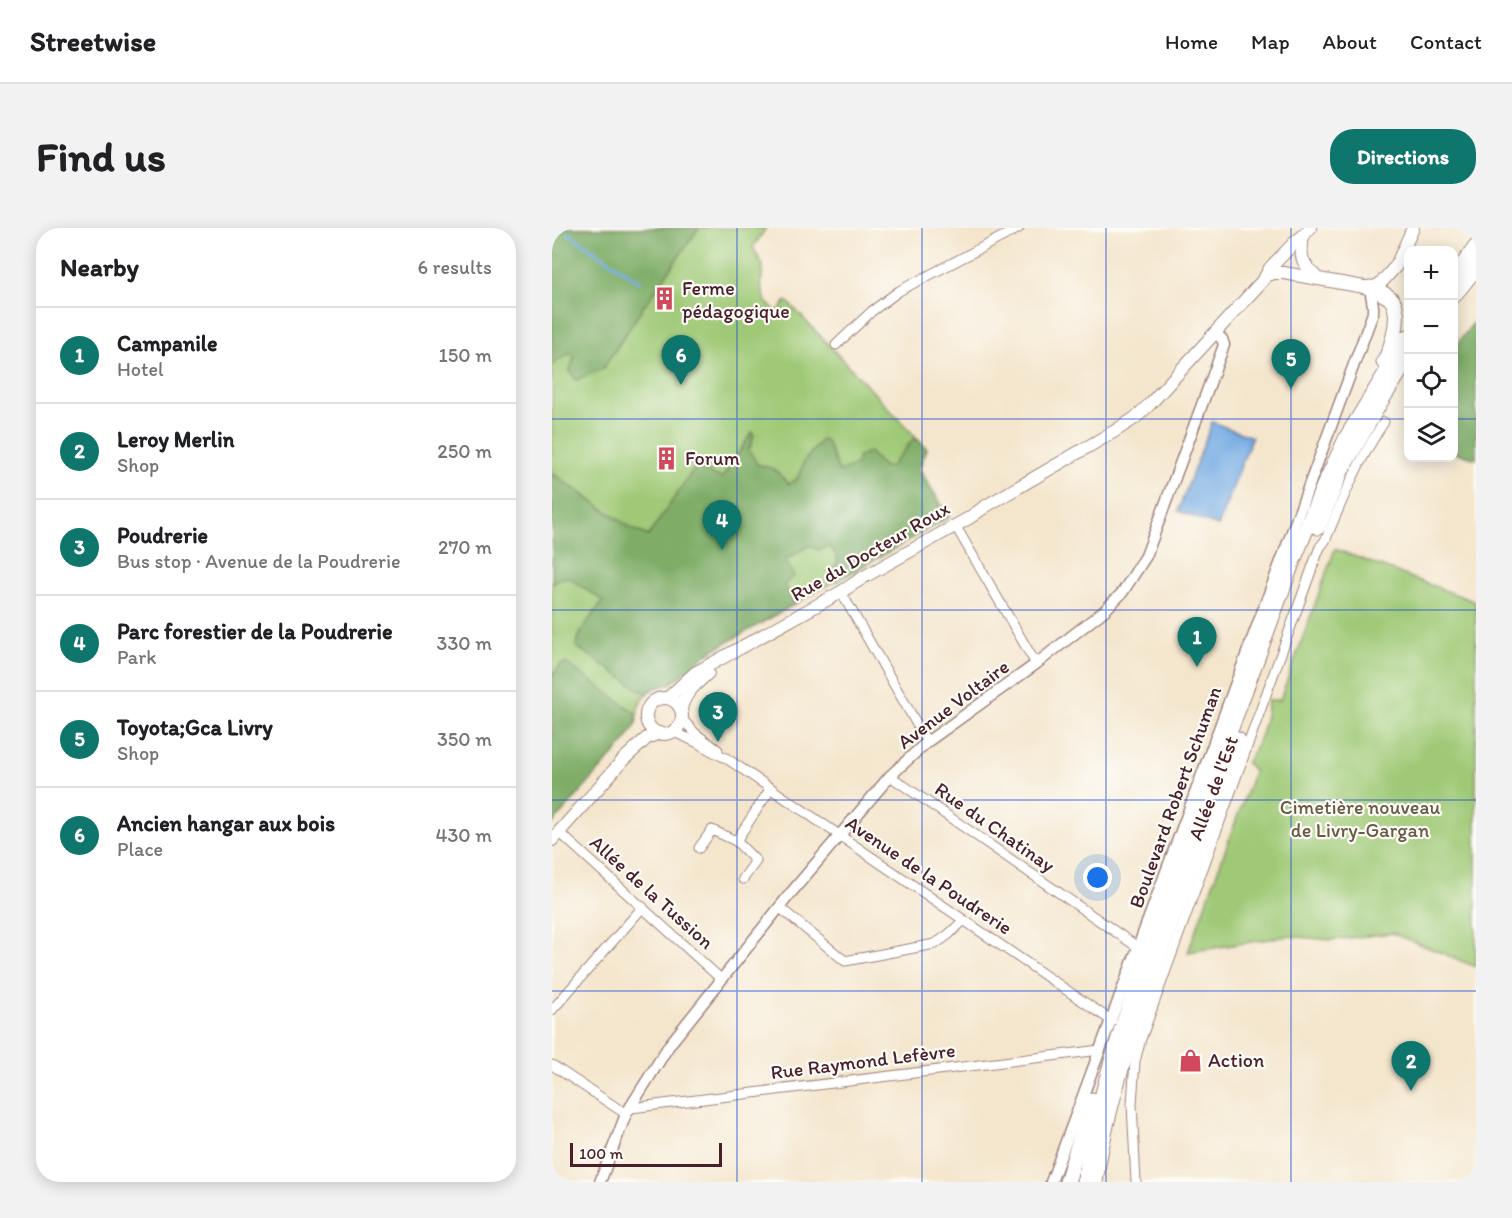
<!DOCTYPE html>
<html lang="en">
<head>
<meta charset="utf-8">
<style>
	:root { --surface:#fff; --page:#f2f2f2; --text:#202124; --muted:#757577; --line:#e0e0e0; --accent:#0f766e }
	body { margin:0; font-family:Itim,sans-serif; background:var(--page); color:var(--text) }
	.controls { position:absolute; right:18px; top:18px; display:grid; overflow:hidden; border-radius:12px; box-shadow:0 3px 15px #0003 }
	.controls button { width:54px; height:54px; display:grid; place-items:center; padding:0; border:0; border-bottom:2px solid var(--line); background:var(--surface); color:var(--text); font:30px sans-serif }
	.scale { position:absolute; left:18px; bottom:15px; width:152px; box-sizing:border-box; padding-left:6px; border:3px solid #4a1f2b; border-top:0; font-size:16px; line-height:21px; white-space:nowrap; color:#4a1f2b; -webkit-text-stroke:4px #fdfcf7; paint-order:stroke }
	.you { position:absolute; left:546px; top:650px; width:21px; height:21px; margin:-15px; border:4px solid #fff; border-radius:50%; background:#1a73e8; box-shadow:0 0 0 9px #1a73e833 }
	.badge { display:grid; place-items:center; width:39px; height:39px; border-radius:50%; background:var(--accent); color:#fff; font-size:20px; font-weight:700 }
	.pin { position:absolute; translate:-50% -50px; filter:drop-shadow(0 2px 3px #0008) }
	.pin::after { content:''; position:absolute; top:32px; width:21px; height:18px; background:inherit; clip-path:polygon(0 0,100% 0,50% 100%) }
	.list { margin:0; padding:0; list-style:none }
	h2 { display:flex; justify-content:space-between; align-items:center; height:78px; margin:0; padding:0 24px; font-size:26px }
	h2 small { font-size:20px; font-weight:400; color:var(--muted) }
	.list li { display:grid; grid-template-columns:39px 1fr auto; gap:18px; align-items:center; box-sizing:border-box; height:96px; padding:0 24px; border-top:2px solid var(--line) }
	.list b { display:block; font-size:22px; white-space:nowrap }
	.list p { margin:0; font-size:20px; white-space:nowrap; color:var(--muted) }
	.list em { font-size:20px; font-style:normal; color:var(--muted) }
	.icon { flex:none; width:33px; height:33px; fill:none; stroke:currentColor; stroke-width:2; stroke-linecap:round; stroke-linejoin:round }
	.map { position:relative; flex:none; width:924px; height:954px; overflow:hidden; border-radius:24px }
	header { display:flex; align-items:center; gap:36px; box-sizing:border-box; height:84px; padding:0 30px; background:var(--surface); border-bottom:2px solid var(--line) }
	header strong { font-size:28px }
	nav { display:flex; gap:33px; margin-inline-start:auto; font-size:21px }
	.intro { display:flex; align-items:center; justify-content:space-between; box-sizing:border-box; height:144px; padding:0 36px }
	h1 { margin:0; font-size:42px }
	.button { padding:15px 27px; border-radius:24px; background:var(--accent); color:#fff; font-size:21px; font-weight:700 }
	main { display:flex; gap:36px; padding:0 36px }
	aside { flex:1; background:var(--surface); border-radius:24px; box-shadow:0 3px 15px #0003 }
	.map>svg:first-child { display:block }
	.green { fill:#9fc976; stroke:#747450; stroke-width:1.5 }
	.forest { fill:#7fad67; stroke:#646649; stroke-width:1.5 }
	.water { fill:#74abe3; stroke:#5f6587; stroke-width:1.5 }
	.lines { fill:none; stroke-linecap:round; stroke-linejoin:round }
	.stream { stroke:#74abe3; stroke-width:3 }
	.minor-casing { stroke:#9f827c; stroke-width:11 }
	.tertiary-casing { stroke:#9f827c; stroke-width:13 }
	.secondary-casing { stroke:#9f827c; stroke-width:14 }
	.trunk-casing { stroke:#9f827c; stroke-width:17 }
	.minor { stroke:#fff; stroke-width:9 }
	.tertiary { stroke:#fff; stroke-width:10 }
	.secondary { stroke:#fff; stroke-width:12 }
	.trunk { stroke:#fff; stroke-width:15 }
	.grid { fill:none; stroke:#1d4ed8; stroke-width:1.5; stroke-opacity:0.55 }
	.labels { text-anchor:middle; stroke-width:4.5; stroke-linejoin:round; paint-order:stroke }
	.poi-label { font-size:20px; fill:#4a1f2b; stroke:#fdfcf7; text-anchor:start }
	.street-label { font-size:20px; fill:#4a1f2b; stroke:#fdfcf7 }
	.park-label { font-size:20px; fill:#685a45; stroke:#fdfcf7 }
</style>
</head>
<body>
<header>
<strong>Streetwise</strong>
<nav><a>Home</a><a>Map</a><a>About</a><a>Contact</a></nav>
</header>
<div class="intro"><h1>Find us</h1><a class="button">Directions</a></div>
<main>
<aside>
<h2>Nearby<small>6 results</small></h2>
<ul class="list">
<li><span class="badge">1</span><div><b>Campanile</b><p>Hotel</p></div><em>150 m</em></li>
<li><span class="badge">2</span><div><b>Leroy Merlin</b><p>Shop</p></div><em>250 m</em></li>
<li><span class="badge">3</span><div><b>Poudrerie</b><p>Bus stop · Avenue de la Poudrerie</p></div><em>270 m</em></li>
<li><span class="badge">4</span><div><b>Parc forestier de la Poudrerie</b><p>Park</p></div><em>330 m</em></li>
<li><span class="badge">5</span><div><b>Toyota;Gca Livry</b><p>Shop</p></div><em>350 m</em></li>
<li><span class="badge">6</span><div><b>Ancien hangar aux bois</b><p>Place</p></div><em>430 m</em></li>
</ul>
</aside>
<div class="map">
<svg width="924" height="954" viewBox="0 0 924 954">
	<rect width="100%" height="100%" fill="#fdfcf7"/>
	<filter id="ink" filterUnits="userSpaceOnUse"><feTurbulence type="fractalNoise" baseFrequency=".0167" numOctaves="2"/><feDisplacementMap in="SourceGraphic" scale="12" xChannelSelector="R" yChannelSelector="G"/><feConvolveMatrix kernelMatrix="1 2 1 2 8 2 1 2 1" color-interpolation-filters="sRGB"/></filter>
	<filter id="wash" filterUnits="userSpaceOnUse"><feTurbulence type="fractalNoise" baseFrequency=".008" numOctaves="4" result="noise"/><feDisplacementMap in="SourceGraphic" scale="24" xChannelSelector="R" yChannelSelector="G"/><feGaussianBlur stdDeviation="1.35" result="paint"/><feColorMatrix in="noise" values="0 0 0 0 0 0 0 0 0 0 0 0 0 0 0 0 0 1.4 0 .05"/><feComposite in="paint" operator="in"/></filter>
	<g filter="url(#wash)">
		<rect width="100%" height="100%" fill="#f4e6cd"/>
		<g class="green">
			<path d="M0,0H214L201,19L211,38L209,56L214,74L226,84L234,73L237,75L375,221L367,241L397,289L156,425L118,456L103,460L95,465L86,479L85,492L82,500L72,515L0,596Z"/>
			<path d="M783,321L924,374V739L840,705L779,712L736,708L636,724L702,543L694,535C708,516 714,495 716,472H728Z"/>
		</g>
		<g class="forest">
			<path d="M0,0H147L88,84L51,141L24,152L18,143L22,128L18,125L7,132L0,138Z"/>
			<path d="M924,91V231L902,224V120Z"/>
			<path d="M200,204L202,208L197,222L205,236L222,241L237,256L245,251L253,232L270,211L275,214L287,244L303,238L307,228L317,224L332,239H338L363,209L375,221L367,241L397,289L284,354L279,345L286,333L282,323L278,319L265,322L258,317L234,332L242,348L232,357L243,376L156,425L118,456L103,460L95,465L88,462L25,419C24,405 43,385 51,373L17,350H9L0,355V245L79,300L96,308L144,238L157,245L170,250Z"/>
			<path d="M14,435L81,483L85,487V492L82,500L72,515L0,596V449L8,437Z"/>
		</g>
		<path class="water" d="M660,194L700,209L666,298L626,283Z"/>
		<g class="lines">
			<g class="stream">
				<path d="M9,0L11,1"/>
				<path d="M16,5L88,54"/>
			</g>
		</g>
	</g>
	<g filter="url(#ink)">
		<g class="lines">
			<defs>
				<g id="minor">
					<path d="M284,117L320,83L347,63L467,0"/>
					<path d="M403,297L484,436"/>
					<path d="M289,364L375,514"/>
					<path d="M130,491L143,505L166,522"/>
					<path d="M120,504C139,509 156,522 174,530L560,793"/>
					<path d="M338,548L587,720"/>
					<path d="M7,604L169,751"/>
					<path d="M184,613L219,560"/>
					<path d="M147,620L160,602L184,613L204,633L191,651"/>
					<path d="M227,679L293,733L383,716L396,707L411,693"/>
					<path d="M0,782L91,679"/>
					<path d="M0,837L74,886"/>
					<path d="M79,880L548,822"/>
					<path d="M584,954L580,876L583,833L589,811L763,332L768,319L773,313C790,272 807,231 832,194"/>
				</g>
				<g id="tertiary">
					<path d="M48,954L74,886L118,816L238,666L338,548L375,514L484,436L553,382L570,365L594,328L672,117L670,111L663,105"/>
					<path d="M499,954L821,85V78L818,60"/>
				</g>
				<g id="secondary">
					<path d="M751,8C747,30 750,35 765,50"/>
					<path d="M714,48L722,45H732L818,60L827,57L844,38L861,0"/>
					<path d="M116,470L143,445L289,364L312,349L417,290L434,278L563,203L583,190L598,176L712,51L718,40L743,14L751,8L758,0"/>
					<circle cx="112" cy="488" r="18"/>
					<path d="M129,481C132,465 145,455 156,445"/>
					<path d="M0,612L72,531L95,510L107,505"/>
				</g>
				<g id="trunk">
					<path d="M902,49L924,19"/>
					<path d="M818,60C825,63 834,66 839,71C851,85 840,120 832,134"/>
					<path d="M902,67L924,40"/>
					<path d="M766,299L790,241L827,176L856,131"/>
					<path d="M515,954L540,872"/>
					<path d="M533,954C548,850 586,752 622,654C661,548 701,442 740,335L771,260L795,209L856,109"/>
					<path d="M543,954C556,868 586,786 615,705C639,641 662,576 686,512"/>
				</g>
			</defs>
			<use href="#minor" class="minor-casing"/>
			<use href="#tertiary" class="tertiary-casing"/>
			<use href="#secondary" class="secondary-casing"/>
			<use href="#trunk" class="trunk-casing"/>
			<use href="#minor" class="minor"/>
			<use href="#tertiary" class="tertiary"/>
			<use href="#secondary" class="secondary"/>
			<use href="#trunk" class="trunk"/>
		</g>
	</g>
	<path class="grid" d="M185,0V954M370,0V954M554,0V954M739,0V954M0,191H856M902,191H924M0,382H924M0,572H924M0,763H924"/>
	<defs>
		<symbol id="building-bare" viewBox="-9 -9 18 18"><path d="M-4-6H4V6H1V3H-1V6H-4ZM-2.5-4.3h1.7v1.8h-1.7ZM.8-4.3h1.7v1.8H.8ZM-2.5-1h1.7V.8h-1.7ZM.8-1h1.7V.8H.8Z" fill="#d1495b" stroke="#fdfcf7" stroke-width="2.5" paint-order="stroke"/></symbol>
		<symbol id="shop-bare" viewBox="-9 -9 18 18"><path d="M-5-2.5h2.3a2.7 3.5 0 0 1 5.4 0H5L5.5 6h-11ZM-1.5-2.5h3a1.5 2.3 0 0 0-3 0Z" fill="#d1495b" stroke="#fdfcf7" stroke-width="2.5" paint-order="stroke"/></symbol>
	</defs>
	<g fill-rule="evenodd">
		<use href="#building-bare" x="96" y="54" width="33" height="33"/>
		<use href="#building-bare" x="98" y="214" width="33" height="33"/>
		<use href="#shop-bare" x="622" y="816" width="33" height="33"/>
	</g>
	<g class="labels">
		<g class="poi-label">
			<text x="130" y="67">Ferme<tspan x="130" dy="23">pédagogique</tspan></text>
			<text x="133" y="237">Forum</text>
			<text x="656" y="839">Action</text>
		</g>
		<g class="street-label">
			<text transform="translate(318 323) rotate(-30)" y="7">Rue du Docteur Roux</text>
			<text transform="translate(401 476) rotate(-37)" y="7">Avenue Voltaire</text>
			<text transform="translate(661 560) rotate(-70)" y="7">Allée de l'Est</text>
			<text transform="translate(623 569) rotate(-70)" y="7">Boulevard Robert Schuman</text>
			<text transform="translate(443 599) rotate(35)" y="7">Rue du Chatinay</text>
			<text transform="translate(377 647) rotate(34)" y="7">Avenue de la Poudrerie</text>
			<text transform="translate(100 664) rotate(42)" y="7">Allée de la Tussion</text>
			<text transform="translate(311 833) rotate(-7)" y="7">Rue Raymond Lefèvre</text>
		</g>
		<g class="park-label">
			<text x="808" y="586">Cimetière nouveau<tspan x="808" dy="23">de Livry-Gargan</tspan></text>
		</g>
	</g>
</svg>
<div class="controls">
<button>+</button>
<button>−</button>
<button><svg class="icon" aria-label="locate" viewBox="0 0 24 24"><circle cx="12" cy="12" r="6"/><path d="M12 2v4M12 18v4M2 12h4M18 12h4"/></svg></button>
<button><svg class="icon" aria-label="layers" viewBox="0 0 24 24"><path d="M12 4l9 5-9 5-9-5zM3 14l9 5 9-5"/></svg></button>
</div>
<div class="scale">100 m</div>
<div class="you"></div>
<div class="pin badge" style="left:645px;top:439px">1</div>
<div class="pin badge" style="left:859px;top:863px">2</div>
<div class="pin badge" style="left:166px;top:514px">3</div>
<div class="pin badge" style="left:170px;top:322px">4</div>
<div class="pin badge" style="left:739px;top:161px">5</div>
<div class="pin badge" style="left:129px;top:157px">6</div>
</div>
</main>
</body>
</html>
